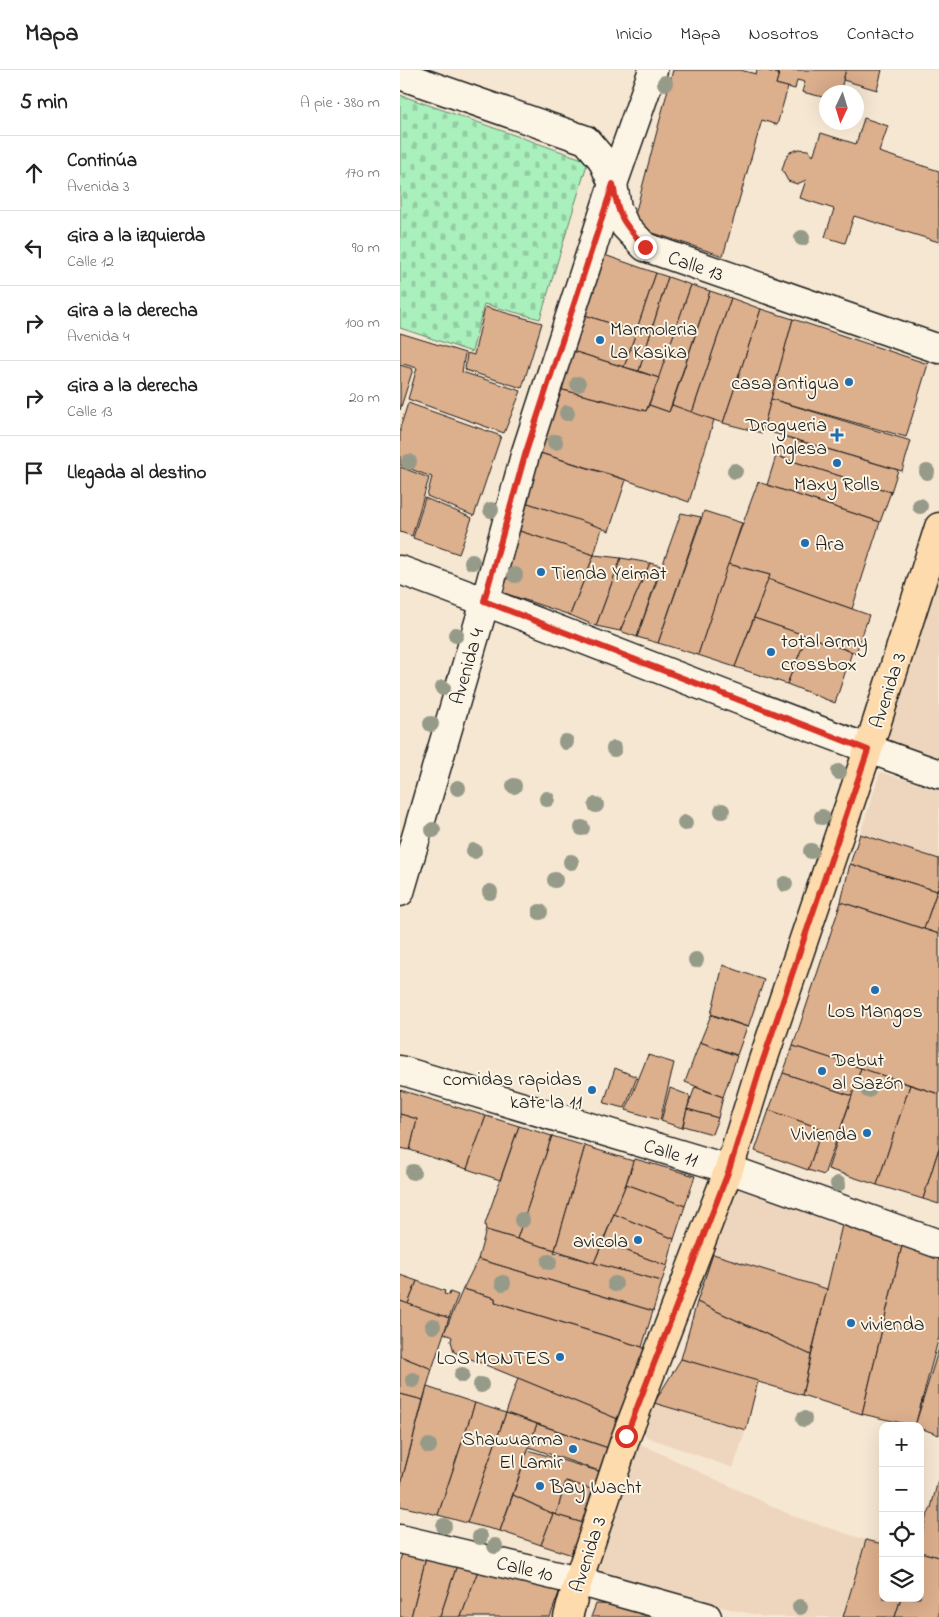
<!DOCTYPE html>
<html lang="es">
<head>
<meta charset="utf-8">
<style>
	:root { --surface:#fff; --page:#f2f2f2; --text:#222; --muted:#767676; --line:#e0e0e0 }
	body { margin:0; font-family:"Indie Flower",sans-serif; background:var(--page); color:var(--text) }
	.controls { position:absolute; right:15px; bottom:15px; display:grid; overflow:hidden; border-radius:10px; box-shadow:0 5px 20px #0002 }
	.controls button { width:45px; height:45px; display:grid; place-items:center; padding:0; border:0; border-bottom:1px solid var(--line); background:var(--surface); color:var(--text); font:25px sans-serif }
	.compass { position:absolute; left:419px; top:15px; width:45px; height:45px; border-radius:50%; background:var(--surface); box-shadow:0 5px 20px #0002; rotate:184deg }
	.stop { position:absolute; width:15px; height:15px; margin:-11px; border:4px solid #d93025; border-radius:50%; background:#fff }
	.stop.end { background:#d93025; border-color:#fff; box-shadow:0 1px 5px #0008 }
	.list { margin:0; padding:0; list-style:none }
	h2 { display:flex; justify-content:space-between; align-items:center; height:65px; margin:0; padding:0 20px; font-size:21px }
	h2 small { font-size:16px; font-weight:400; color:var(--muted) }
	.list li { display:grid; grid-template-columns:32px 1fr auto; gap:15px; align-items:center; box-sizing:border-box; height:75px; padding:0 20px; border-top:1px solid var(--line) }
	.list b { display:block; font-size:19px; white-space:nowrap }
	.list p { margin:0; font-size:16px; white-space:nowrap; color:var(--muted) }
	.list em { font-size:16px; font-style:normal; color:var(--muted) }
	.icon { flex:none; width:28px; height:28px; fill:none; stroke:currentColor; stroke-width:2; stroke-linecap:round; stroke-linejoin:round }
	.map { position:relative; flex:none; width:539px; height:1547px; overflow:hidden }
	header { display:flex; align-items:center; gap:30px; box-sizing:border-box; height:70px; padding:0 25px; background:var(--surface); border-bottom:1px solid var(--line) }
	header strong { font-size:24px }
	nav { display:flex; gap:28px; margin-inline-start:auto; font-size:18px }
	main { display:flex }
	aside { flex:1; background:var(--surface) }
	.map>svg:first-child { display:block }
	.built { fill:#eed6be }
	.cemetery { fill:url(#cemetery-stones); stroke:#63866c }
	.building { fill:#dcaf8d; stroke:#1c1c1c }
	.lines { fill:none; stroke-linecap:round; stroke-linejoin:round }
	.minor-casing { stroke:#1c1c1c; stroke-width:31 }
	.major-casing { stroke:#1c1c1c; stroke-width:31 }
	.minor { stroke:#fcf5e5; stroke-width:28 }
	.major { stroke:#fedbac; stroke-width:28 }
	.tree { fill:#969b89 }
	.route { stroke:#d93025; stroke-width:6 }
	.poi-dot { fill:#1f6fb2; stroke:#fcf5e5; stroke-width:2 }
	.labels { text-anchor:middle; stroke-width:4; stroke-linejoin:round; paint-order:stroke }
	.street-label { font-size:20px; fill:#1c1c1c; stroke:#fcf5e5 }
	.poi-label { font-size:20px; fill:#1c1c1c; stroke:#fcf5e5; text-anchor:start }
</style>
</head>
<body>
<header>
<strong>Mapa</strong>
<nav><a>Inicio</a><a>Mapa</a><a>Nosotros</a><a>Contacto</a></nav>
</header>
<main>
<aside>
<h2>5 min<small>A pie · 380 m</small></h2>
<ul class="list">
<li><svg class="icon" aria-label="ahead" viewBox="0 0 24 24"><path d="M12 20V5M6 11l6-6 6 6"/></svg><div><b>Continúa</b><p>Avenida 3</p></div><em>170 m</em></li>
<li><svg class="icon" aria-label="left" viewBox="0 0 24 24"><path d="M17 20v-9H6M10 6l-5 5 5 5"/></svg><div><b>Gira a la izquierda</b><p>Calle 12</p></div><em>90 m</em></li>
<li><svg class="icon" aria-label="right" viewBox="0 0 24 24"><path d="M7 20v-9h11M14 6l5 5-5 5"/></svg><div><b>Gira a la derecha</b><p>Avenida 4</p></div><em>100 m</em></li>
<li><svg class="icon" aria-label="right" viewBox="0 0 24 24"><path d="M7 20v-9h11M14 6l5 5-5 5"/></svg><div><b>Gira a la derecha</b><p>Calle 13</p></div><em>20 m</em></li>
<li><svg class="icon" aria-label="arrive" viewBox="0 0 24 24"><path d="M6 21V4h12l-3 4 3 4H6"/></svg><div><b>Llegada al destino</b></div></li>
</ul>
</aside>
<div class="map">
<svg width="539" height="1547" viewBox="0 0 539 1547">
	<defs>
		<pattern id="cemetery-stones" width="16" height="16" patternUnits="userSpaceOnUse" patternTransform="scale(1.25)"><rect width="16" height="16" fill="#aaf0bd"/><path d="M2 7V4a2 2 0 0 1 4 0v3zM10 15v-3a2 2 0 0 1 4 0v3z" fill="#92cda2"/></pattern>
	</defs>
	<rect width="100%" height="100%" fill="#f6e7d3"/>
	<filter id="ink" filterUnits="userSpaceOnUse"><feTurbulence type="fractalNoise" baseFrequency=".02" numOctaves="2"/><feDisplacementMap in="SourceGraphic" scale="10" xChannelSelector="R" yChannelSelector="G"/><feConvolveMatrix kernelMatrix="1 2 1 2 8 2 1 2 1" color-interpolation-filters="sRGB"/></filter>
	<g filter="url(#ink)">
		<g class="built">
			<path d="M539,490V694L475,670Z"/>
			<path d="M480,702L539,720V789L460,764Z"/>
			<path d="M331,1116L442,1155L427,1219L313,1184Z"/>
			<path d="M254,1333L346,1360L333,1398L244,1366Z"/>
			<path d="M226,1367L393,1446L466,1470L443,1547H365L196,1508Z"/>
		</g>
		<path class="cemetery" d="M0,25L188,91L140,249L84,234L72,282L0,258Z"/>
		<g class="building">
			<path d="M273,0H340L356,4L357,0H365L379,4L376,14L388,17L377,55L362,50L323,186L232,156Z"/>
			<path d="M365,0H446L440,22H427V28L402,22L405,12L397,10L395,19L376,14L379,4Z"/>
			<path d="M446,0H482L477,20L443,10Z"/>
			<path d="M464,48L488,56L479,82L539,101V172L454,146L445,173L425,167L434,139L400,128L406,110L397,114L388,111L382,100L385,90L390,82L399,79L408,80L413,86L421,63L456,74Z"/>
			<path d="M196,182L256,203L236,262L176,242Z"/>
			<path d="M256,203L268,207L239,301L224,297Z"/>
			<path d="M268,207L291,215L259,308L239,301Z"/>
			<path d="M291,215L310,221L269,342L249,335Z"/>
			<path d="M310,221L331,228L292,343L272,335Z"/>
			<path d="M331,228L361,239L323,353L292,343Z"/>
			<path d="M85,237L142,253L122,318L65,300L67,283L74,285Z"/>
			<path d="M361,239L393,249L362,363L323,353Z"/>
			<path d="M176,242L236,262L224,297L163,278Z"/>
			<path d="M393,249L528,294L506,367L371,329Z"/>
			<path d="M0,263L65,283L62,302L121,321L104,363L8,329L17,298L0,293Z"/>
			<path d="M163,278L259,308L246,341L147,316Z"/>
			<path d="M0,295L13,299L0,340Z"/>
			<path d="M147,316L246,341L249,335L269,342L272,335L314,350L289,432L212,405L127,379Z"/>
			<path d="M371,329L511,371L502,401L363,360Z"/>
			<path d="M8,333L101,366L74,446L27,426L32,407L0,395V358Z"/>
			<path d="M383,366L498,400L491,422L376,386Z"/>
			<path d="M127,379L226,410L209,461L113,428Z"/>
			<path d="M376,386L491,422L480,452L367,415Z"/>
			<path d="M0,397L29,408L12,466L0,462Z"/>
			<path d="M358,412L480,452L452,539L368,509L370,505L328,494Z"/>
			<path d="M25,428L72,448L59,484L13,468Z"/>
			<path d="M113,428L202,458L194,485L107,457Z"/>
			<path d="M304,441L342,453L298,585L258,573Z"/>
			<path d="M281,443L301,447L258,573L237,567Z"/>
			<path d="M107,457L194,485L170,545L89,518Z"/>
			<path d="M194,485L221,488L196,556L170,545Z"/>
			<path d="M221,488L250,493L220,561L196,556Z"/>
			<path d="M250,493L261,496L237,567L220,561Z"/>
			<path d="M328,494L370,505L335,597L298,585Z"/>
			<path d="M368,509L469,545L456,583L354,548Z"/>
			<path d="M354,548L407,566L387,614L335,597Z"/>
			<path d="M407,566L452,582L435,633L387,614Z"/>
			<path d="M460,764L539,789V815L537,821L450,794Z"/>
			<path d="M450,794L537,821L524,859L441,832Z"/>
			<path d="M539,815V864L524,859Z"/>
			<path d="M441,832L539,864V1024L393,976Z"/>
			<path d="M323,895L364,910L348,957L311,944Z"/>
			<path d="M311,945L347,957L337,985L300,972Z"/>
			<path d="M300,972L337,986L323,1027L285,1012Z"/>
			<path d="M393,976L461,998L452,1026L383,1003Z"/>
			<path d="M248,985L274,993L260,1050L226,1040Z"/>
			<path d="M215,998L237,1007L225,1038L204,1033Z"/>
			<path d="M461,998L510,1015L477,1115L428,1099Z"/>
			<path d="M383,1003L452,1026L424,1105L408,1100L422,1059L369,1040Z"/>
			<path d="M510,1015L539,1024V1078L523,1129L477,1115Z"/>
			<path d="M295,1017L323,1027L318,1048L287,1039Z"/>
			<path d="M270,1018L288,1025L290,1028L282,1058L261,1051Z"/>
			<path d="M0,1020L86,1046L67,1099L10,1080L17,1049L0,1044Z"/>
			<path d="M287,1039L318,1048L312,1064L283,1056Z"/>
			<path d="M369,1040L422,1059L408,1100L355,1081Z"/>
			<path d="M0,1044L17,1049L10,1080L0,1078Z"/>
			<path d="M86,1046L119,1056L100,1110L67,1099Z"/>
			<path d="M119,1056L152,1066L117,1169L86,1160L85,1154Z"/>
			<path d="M152,1066L185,1076L155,1180L117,1169Z"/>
			<path d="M185,1076L233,1091L226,1114L194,1193L155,1180Z"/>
			<path d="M539,1078V1134L523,1129Z"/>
			<path d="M235,1089L295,1106L285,1136L226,1114Z"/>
			<path d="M226,1114L285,1136L274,1169L214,1144Z"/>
			<path d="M214,1144L274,1169L267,1196L203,1172Z"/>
			<path d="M442,1155L502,1176L462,1344L402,1325Z"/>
			<path d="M86,1160L155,1180L154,1182L262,1211L253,1241L78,1189Z"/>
			<path d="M203,1172L267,1196L262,1211L194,1193Z"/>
			<path d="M502,1176L539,1189V1267L515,1356L462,1344Z"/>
			<path d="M313,1184L427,1219L411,1285L297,1232Z"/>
			<path d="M78,1189L253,1241L242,1277L95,1232V1228L63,1219Z"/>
			<path d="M0,1205L17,1211L8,1234L0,1231Z"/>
			<path d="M17,1211L45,1221L44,1224L49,1225L50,1222L58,1225L49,1248L8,1234Z"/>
			<path d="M63,1219L95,1228V1232L242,1277L259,1292L225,1352L54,1282L51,1271L52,1267L44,1263Z"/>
			<path d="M0,1231L49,1248L32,1299L0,1286Z"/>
			<path d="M297,1232L411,1285L402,1325L281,1289Z"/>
			<path d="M539,1278V1365L520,1358V1356H515Z"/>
			<path d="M0,1286L32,1299L23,1330L0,1324Z"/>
			<path d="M281,1289L358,1311L346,1360L254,1333Z"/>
			<path d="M118,1308L225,1352L217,1381L106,1343Z"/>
			<path d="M27,1317L75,1333L38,1445L0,1436V1417Z"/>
			<path d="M0,1324L23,1330L0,1417Z"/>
			<path d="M75,1333L106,1343L67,1453L38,1445Z"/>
			<path d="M106,1343L137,1354L100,1461L67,1453Z"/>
			<path d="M137,1354L217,1381L208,1404L129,1377Z"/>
			<path d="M128,1380L208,1404L200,1422L166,1411L156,1445L113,1425Z"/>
			<path d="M538,1410L539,1411V1487L520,1482V1469L526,1448L531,1438Z"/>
			<path d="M166,1411L200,1422L190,1455L156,1445Z"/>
			<path d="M113,1425L153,1444L141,1475L100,1461Z"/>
			<path d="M153,1444L183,1453L172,1485L141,1475Z"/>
			<path d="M466,1470L483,1474V1528H501L495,1547H443Z"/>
			<path d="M3,1480L27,1484L11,1547H0V1490Z"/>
			<path d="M520,1482L539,1487V1547H495L501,1528H520Z"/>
			<path d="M27,1484L58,1492L40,1547H11Z"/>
			<path d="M58,1492L79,1498L61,1547H40Z"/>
			<path d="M79,1498L160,1520L150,1547H61Z"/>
			<path d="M196,1534L227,1535L250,1542L248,1547H191Z"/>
		</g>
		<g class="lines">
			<defs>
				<g id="minor">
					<path d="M0,5L186,70L202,89L213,114L217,138L225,156L245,177L539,279"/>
					<path d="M0,500C181,566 358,641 539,704"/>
					<path d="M0,822L89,518L125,385L213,114L253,0"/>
					<path d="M0,1000L329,1099L539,1174"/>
					<path d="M0,1469L178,1511L307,1547"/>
				</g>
				<path id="major" d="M168,1547L178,1511L226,1367L329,1099L361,996L468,680L539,457"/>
			</defs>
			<use href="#minor" class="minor-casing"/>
			<use href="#major" class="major-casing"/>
			<use href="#minor" class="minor"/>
			<use href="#major" class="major"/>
		</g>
		<g class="tree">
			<circle cx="265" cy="13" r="8"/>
			<circle cx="402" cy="168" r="8"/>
			<circle cx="178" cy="314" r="8"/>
			<circle cx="167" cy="343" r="8"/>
			<circle cx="155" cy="372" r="8"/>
			<circle cx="9" cy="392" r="8"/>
			<circle cx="335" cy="401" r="8"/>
			<circle cx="527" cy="402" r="8"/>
			<circle cx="520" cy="436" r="8"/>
			<circle cx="91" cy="440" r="8"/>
			<circle cx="72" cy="492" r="8"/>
			<circle cx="115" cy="505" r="8"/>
			<circle cx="56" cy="565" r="8"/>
			<circle cx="43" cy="618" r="8"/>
			<circle cx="31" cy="654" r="8"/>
			<circle cx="166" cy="672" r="8"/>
			<circle cx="214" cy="679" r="8"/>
			<circle cx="439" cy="702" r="8"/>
			<circle cx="114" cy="716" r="8"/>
			<circle cx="58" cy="718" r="8"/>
			<circle cx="147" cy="729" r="8"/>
			<circle cx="196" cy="735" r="8"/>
			<circle cx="322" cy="741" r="8"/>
			<circle cx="422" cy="747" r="8"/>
			<circle cx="285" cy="753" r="8"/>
			<circle cx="182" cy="758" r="8"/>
			<circle cx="33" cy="760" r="8"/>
			<circle cx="74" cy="781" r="8"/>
			<circle cx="411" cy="781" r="8"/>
			<circle cx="171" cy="792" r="8"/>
			<circle cx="155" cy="810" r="8"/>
			<circle cx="385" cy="814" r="8"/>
			<circle cx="90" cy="822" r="8"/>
			<circle cx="140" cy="842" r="8"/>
			<circle cx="296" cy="890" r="8"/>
			<circle cx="468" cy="1020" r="8"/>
			<circle cx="13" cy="1102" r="8"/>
			<circle cx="438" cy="1114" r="8"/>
			<circle cx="122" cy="1150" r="8"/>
			<circle cx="149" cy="1192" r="8"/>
			<circle cx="103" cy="1213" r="8"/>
			<circle cx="215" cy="1214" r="8"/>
			<circle cx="33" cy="1256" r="8"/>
			<circle cx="62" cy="1305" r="8"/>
			<circle cx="13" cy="1310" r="8"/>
			<circle cx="81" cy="1315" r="8"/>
			<circle cx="404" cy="1349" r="8"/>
			<circle cx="29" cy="1376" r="8"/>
			<circle cx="44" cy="1456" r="8"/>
			<circle cx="80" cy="1467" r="8"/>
			<circle cx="95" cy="1476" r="8"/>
			<circle cx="400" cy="1537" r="8"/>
		</g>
	</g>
	<g class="lines" filter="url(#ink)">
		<path class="route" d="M226,1366L329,1100L361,996L468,680L84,531L125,385L213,114C218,147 223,153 245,177"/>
	</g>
	<g class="poi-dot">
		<circle cx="200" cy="270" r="5"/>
		<circle cx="449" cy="312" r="5"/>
		<path d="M434.5 357.5h5v5h5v5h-5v5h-5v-5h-5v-5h5z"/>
		<circle cx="437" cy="393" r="5"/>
		<circle cx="405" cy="473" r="5"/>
		<circle cx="141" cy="502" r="5"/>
		<circle cx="371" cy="582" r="5"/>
		<circle cx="475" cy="920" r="5"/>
		<circle cx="422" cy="1001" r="5"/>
		<circle cx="192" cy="1020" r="5"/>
		<circle cx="467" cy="1063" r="5"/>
		<circle cx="238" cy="1170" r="5"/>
		<circle cx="451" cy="1253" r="5"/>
		<circle cx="160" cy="1287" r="5"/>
		<circle cx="173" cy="1379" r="5"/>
		<circle cx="140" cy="1416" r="5"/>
	</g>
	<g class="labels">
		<g class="street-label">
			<text transform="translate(296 195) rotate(19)" y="7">Calle 13</text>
			<text transform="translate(66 596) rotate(-74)" y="7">Avenida 4</text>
			<text transform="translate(487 620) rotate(-72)" y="7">Avenida 3</text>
			<text transform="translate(271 1082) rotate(17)" y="7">Calle 11</text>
			<text transform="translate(187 1484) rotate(-72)" y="7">Avenida 3</text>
			<text transform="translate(125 1498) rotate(13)" y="7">Calle 10</text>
		</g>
		<g class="poi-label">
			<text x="210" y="265">Marmoleria<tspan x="210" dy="23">La Kasika</tspan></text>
			<text x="439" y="319" text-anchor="end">casa antigua</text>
			<text x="427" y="361" text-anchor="end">Drogueria<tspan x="427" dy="23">Inglesa</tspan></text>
			<text x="437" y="420" text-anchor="middle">Maxy Rolls</text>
			<text x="415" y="480">Ara</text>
			<text x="151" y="509">Tienda Yeimat</text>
			<text x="381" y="577">total army<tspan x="381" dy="23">crossbox</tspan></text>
			<text x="475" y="947" text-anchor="middle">Los Mangos</text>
			<text x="432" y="996">Debut<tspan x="432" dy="23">al Sazón</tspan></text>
			<text x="182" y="1015" text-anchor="end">comidas rapidas<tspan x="182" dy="23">kate la 11</tspan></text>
			<text x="457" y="1070" text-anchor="end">Vivienda</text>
			<text x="228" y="1177" text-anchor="end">avicola</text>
			<text x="461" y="1260">vivienda</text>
			<text x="150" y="1294" text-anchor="end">LOS MONTES</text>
			<text x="163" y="1375" text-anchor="end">Shawuarma<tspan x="163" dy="23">El Lamir</tspan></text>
			<text x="150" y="1423">Bay Wacht</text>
		</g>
	</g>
</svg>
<div class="controls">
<button>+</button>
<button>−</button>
<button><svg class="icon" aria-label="locate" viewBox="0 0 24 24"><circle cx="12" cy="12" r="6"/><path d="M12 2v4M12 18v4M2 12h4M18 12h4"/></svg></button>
<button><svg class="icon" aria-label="layers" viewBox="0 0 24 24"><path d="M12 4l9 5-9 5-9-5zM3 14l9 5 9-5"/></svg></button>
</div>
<svg class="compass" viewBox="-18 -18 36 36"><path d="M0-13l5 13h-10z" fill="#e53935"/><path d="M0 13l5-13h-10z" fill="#767676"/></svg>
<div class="stop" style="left:226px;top:1366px"></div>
<div class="stop end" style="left:245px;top:177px"></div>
</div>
</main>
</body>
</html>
